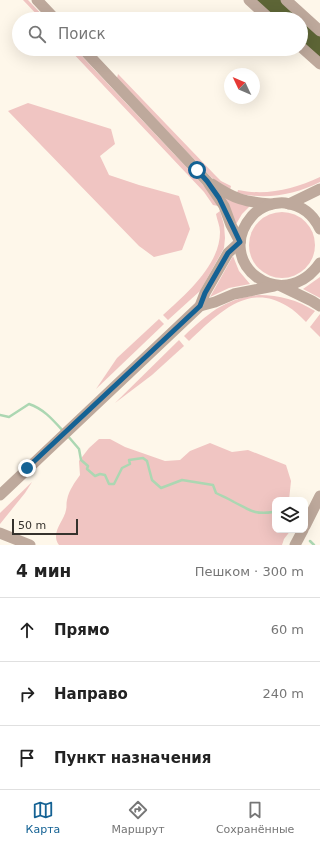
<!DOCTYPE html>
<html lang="ru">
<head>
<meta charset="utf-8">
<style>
	:root { --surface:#fff; --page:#f6f6f6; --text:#222; --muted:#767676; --line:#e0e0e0; --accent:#146294 }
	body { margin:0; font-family:"DejaVu Sans",sans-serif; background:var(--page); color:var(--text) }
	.controls { position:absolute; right:12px; bottom:12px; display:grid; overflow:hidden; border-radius:8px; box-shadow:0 4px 16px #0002 }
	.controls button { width:36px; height:36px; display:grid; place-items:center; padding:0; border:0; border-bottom:1px solid var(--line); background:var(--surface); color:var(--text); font:20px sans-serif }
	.compass { position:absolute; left:224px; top:68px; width:36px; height:36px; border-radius:50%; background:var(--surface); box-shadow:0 4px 16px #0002; rotate:314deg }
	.scale { position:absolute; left:12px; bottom:10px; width:66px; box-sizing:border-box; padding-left:4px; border:2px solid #35322d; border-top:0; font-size:11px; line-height:14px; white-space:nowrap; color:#35322d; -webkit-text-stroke:3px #fef7ea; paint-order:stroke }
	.stop { position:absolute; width:12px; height:12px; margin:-9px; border:3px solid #146294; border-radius:50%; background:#fff }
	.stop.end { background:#146294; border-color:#fff; box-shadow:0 1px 4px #0008 }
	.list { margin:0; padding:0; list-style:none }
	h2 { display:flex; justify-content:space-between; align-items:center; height:52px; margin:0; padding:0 16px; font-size:17px }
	h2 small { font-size:13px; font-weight:400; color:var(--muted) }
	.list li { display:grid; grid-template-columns:26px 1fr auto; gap:12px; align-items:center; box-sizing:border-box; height:64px; padding:0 16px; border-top:1px solid var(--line) }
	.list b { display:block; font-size:15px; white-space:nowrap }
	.list em { font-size:13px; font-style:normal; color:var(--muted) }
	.icon { flex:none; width:22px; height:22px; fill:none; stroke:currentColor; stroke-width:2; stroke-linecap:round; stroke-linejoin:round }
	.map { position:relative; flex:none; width:320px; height:545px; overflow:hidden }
	.search { position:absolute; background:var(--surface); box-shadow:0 4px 16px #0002; left:12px; right:12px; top:12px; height:44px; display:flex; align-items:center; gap:10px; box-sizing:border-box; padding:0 14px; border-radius:22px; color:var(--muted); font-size:15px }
	.sheet { height:244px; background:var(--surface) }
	nav { display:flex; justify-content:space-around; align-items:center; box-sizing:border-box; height:56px; border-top:1px solid var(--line); background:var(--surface); font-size:11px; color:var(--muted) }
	nav a { display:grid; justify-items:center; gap:2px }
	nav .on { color:var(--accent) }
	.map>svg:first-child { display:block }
	.green { fill:#f0c5c2 }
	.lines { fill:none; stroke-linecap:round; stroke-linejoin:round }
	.stream { stroke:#acd7b2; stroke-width:2.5 }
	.building { fill:#5d6536 }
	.minor { stroke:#bea99c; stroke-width:11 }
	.route { stroke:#146294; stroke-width:5 }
</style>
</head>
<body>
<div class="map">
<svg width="320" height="545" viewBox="0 0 320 545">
	<rect width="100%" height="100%" fill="#fef7ea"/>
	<g class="green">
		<path d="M23,0H28L46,19H41Z"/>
		<path d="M69,49H75L206,188L218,206L213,205L204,192Z"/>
		<path d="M118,74L214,174L221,181L231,186L230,190L220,184L211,177L117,78Z"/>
		<path d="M28,103L111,129L115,144L100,156L109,175L139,185L179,196L190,229L182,250L154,257L139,246L8,111Z"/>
		<path d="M320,177V182C294,195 266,200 237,193L238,190C267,196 294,189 320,177Z"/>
		<path d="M222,195L250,206L242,214L235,226Z"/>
		<path d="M220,211L224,225L225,238L224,248L200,291L168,320L163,315C186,294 220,265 220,232C220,226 217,220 216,214Z"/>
		<circle cx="282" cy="245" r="33"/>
		<path d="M233,256L239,271L250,284L229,288L210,297Z"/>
		<path d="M320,277V298L303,289Z"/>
		<path d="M259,295C280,295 297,300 315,311L306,322C300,316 294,310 287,306C247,281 216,316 189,341L184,336C209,313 224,299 259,295Z"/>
		<path d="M320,314V337L310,327Z"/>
		<path d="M159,319L164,324L96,389L117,358Z"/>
		<path d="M179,340L184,346L152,375L115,403Z"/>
		<path d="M99,439H110L125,447L165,461L180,460L190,451L210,443L232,452L248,450L286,465L291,481L289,500H275V530H291L284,539L282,545H59C50,533 64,521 66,510C67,507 66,503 67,500C69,490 75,482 80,475L79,461L89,448Z"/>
		<path d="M32,482L25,493L0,524V513Z"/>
	</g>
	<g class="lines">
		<g class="stream">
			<path d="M0,415L9,417L29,404C44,409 53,420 64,432"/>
			<path d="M67,435L79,449L81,460L88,466L87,469L95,476L100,474L105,475L109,484H114L122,468L130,464L129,460L143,458L147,461L152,480L161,488L182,480L213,485L216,493C222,496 228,498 234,502C250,510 254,515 273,512L275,517"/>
			<path d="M310,541L314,545"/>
		</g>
	</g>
	<path class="building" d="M256,0H281L320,36V58L301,40V19H277Z"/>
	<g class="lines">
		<g class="minor">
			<path d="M37,0L55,19"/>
			<path d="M249,0L270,19"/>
			<path d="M286,0L320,31"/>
			<path d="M301,47L320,64"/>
			<path d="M83,49L207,181L224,206L231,225L240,242"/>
			<path d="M212,184C234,199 245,202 271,204"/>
			<path d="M289,204L320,189"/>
			<path d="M320,229C313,214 301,205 285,203C273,202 260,207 252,216C212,262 282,317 320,263"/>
			<path d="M281,286L312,301L320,306"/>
			<path d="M200,306L215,302L234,294L274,286"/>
			<path d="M0,495L200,306L205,293L228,253L240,242"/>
			<path d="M305,526L320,496"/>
			<path d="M0,533L30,545"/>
			<path d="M295,545L303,530"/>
		</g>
	</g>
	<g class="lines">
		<path class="route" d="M27,468L200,306L205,293L228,253L240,242L219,198L207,181L197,170"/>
	</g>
</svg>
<div class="controls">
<button><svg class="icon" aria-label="layers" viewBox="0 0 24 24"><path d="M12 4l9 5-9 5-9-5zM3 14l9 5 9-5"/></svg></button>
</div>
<svg class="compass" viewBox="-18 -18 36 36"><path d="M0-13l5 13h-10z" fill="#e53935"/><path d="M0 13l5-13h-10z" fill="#767676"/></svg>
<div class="scale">50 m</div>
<div class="stop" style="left:197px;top:170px"></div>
<div class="stop end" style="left:27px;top:468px"></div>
<div class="search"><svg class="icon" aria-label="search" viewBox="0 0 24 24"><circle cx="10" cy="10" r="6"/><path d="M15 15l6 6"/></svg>Поиск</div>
</div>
<section class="sheet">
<h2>4 мин<small>Пешком · 300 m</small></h2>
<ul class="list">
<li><svg class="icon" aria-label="ahead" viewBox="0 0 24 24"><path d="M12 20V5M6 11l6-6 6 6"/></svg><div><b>Прямо</b></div><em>60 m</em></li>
<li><svg class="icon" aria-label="right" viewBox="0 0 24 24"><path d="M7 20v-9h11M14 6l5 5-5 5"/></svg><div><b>Направо</b></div><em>240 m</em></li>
<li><svg class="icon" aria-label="arrive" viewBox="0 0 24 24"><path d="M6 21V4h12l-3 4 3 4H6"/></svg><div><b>Пункт назначения</b></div></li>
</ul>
</section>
<nav>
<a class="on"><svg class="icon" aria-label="map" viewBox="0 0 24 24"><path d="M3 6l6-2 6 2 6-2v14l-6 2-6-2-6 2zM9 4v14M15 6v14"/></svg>Карта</a>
<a><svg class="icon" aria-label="directions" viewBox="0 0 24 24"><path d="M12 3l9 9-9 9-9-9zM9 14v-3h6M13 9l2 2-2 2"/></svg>Маршрут</a>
<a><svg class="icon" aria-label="saved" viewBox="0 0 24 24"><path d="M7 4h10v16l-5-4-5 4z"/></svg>Сохранённые</a>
</nav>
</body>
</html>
